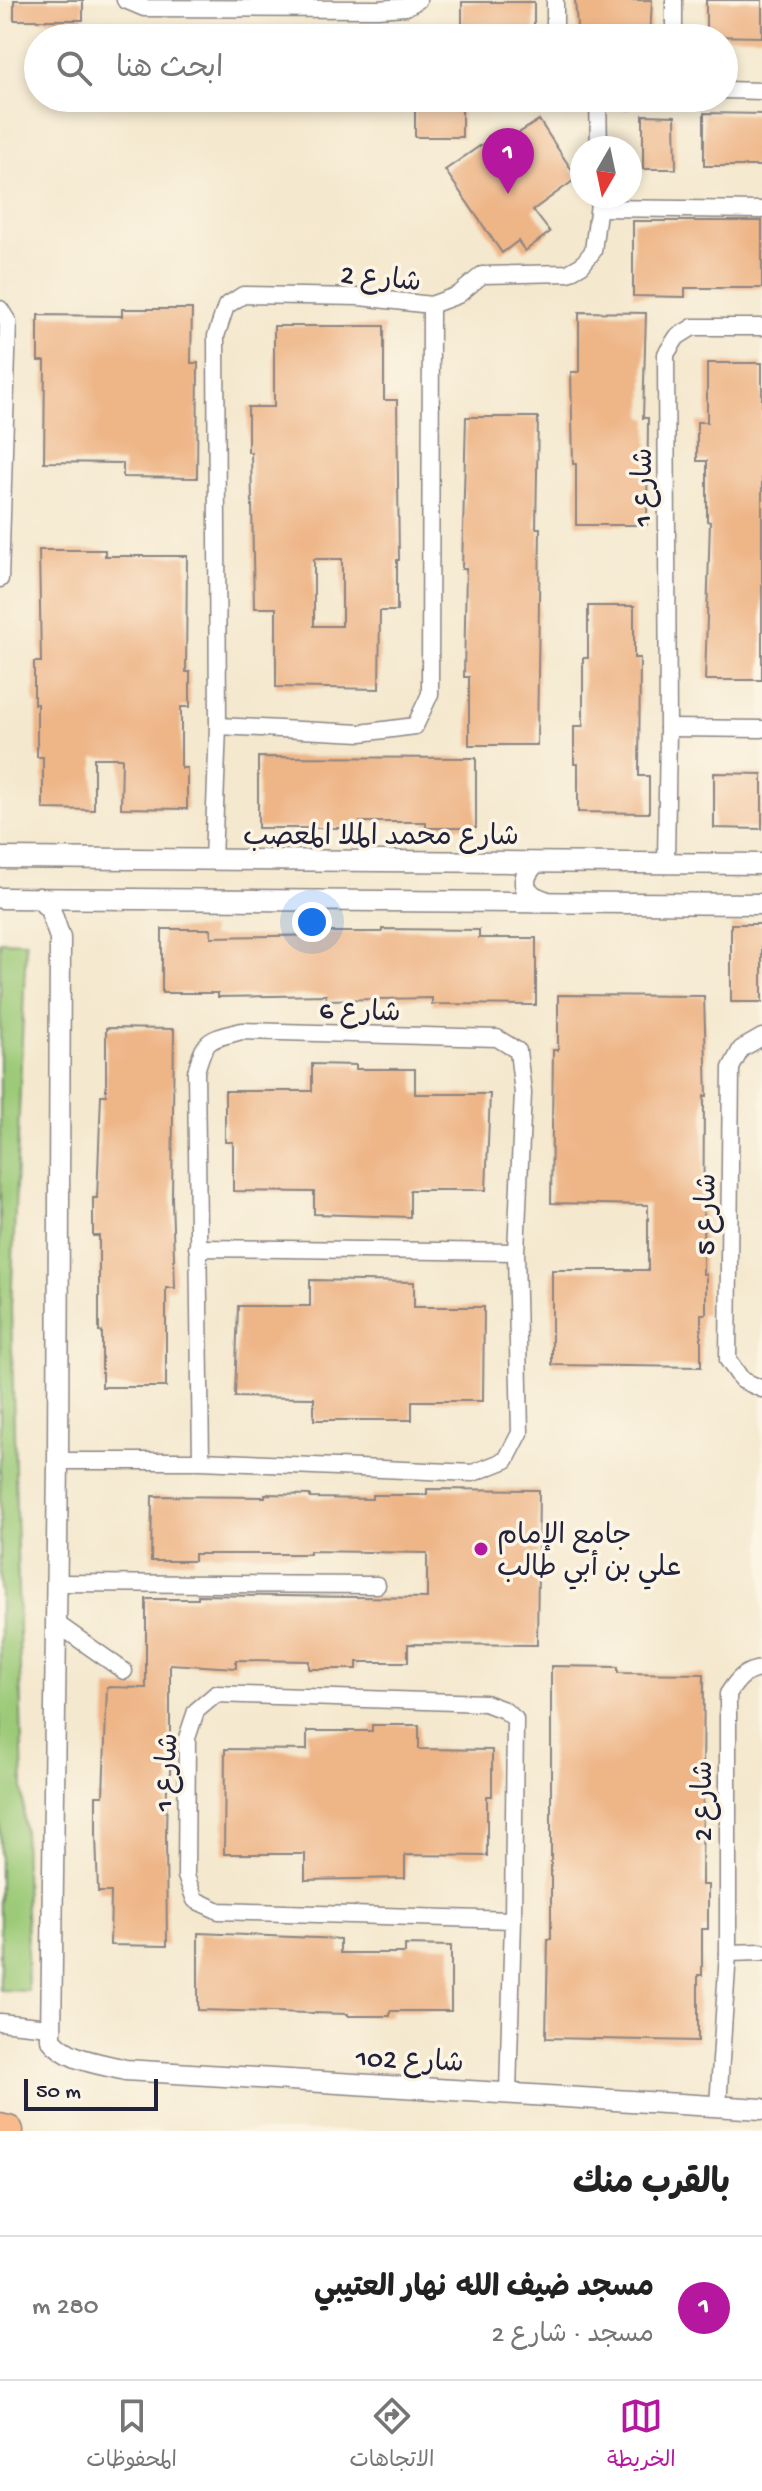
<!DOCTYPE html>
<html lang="ar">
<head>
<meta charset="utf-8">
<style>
	:root { --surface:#fff; --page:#f2f2f2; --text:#222; --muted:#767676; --line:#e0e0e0; --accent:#b5179e }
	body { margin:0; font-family:"Gochi Hand","Playpen Sans Arabic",sans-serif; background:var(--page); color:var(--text); direction:rtl }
	.compass { position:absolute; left:570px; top:136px; width:72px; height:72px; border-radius:50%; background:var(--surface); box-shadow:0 4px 12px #0003; rotate:189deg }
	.scale { position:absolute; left:24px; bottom:20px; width:134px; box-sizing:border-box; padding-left:8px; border:4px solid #22223b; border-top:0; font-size:22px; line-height:28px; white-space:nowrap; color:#22223b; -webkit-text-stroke:6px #fcf5e5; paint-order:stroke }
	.you { position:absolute; left:312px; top:922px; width:28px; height:28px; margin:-20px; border:6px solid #fff; border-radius:50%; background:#1a73e8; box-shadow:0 0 0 12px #1a73e833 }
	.badge { display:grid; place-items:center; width:52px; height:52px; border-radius:50%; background:var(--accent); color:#fff; font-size:26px; font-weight:700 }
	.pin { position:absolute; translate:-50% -66px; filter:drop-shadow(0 2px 4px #0008) }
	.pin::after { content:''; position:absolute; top:42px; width:28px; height:24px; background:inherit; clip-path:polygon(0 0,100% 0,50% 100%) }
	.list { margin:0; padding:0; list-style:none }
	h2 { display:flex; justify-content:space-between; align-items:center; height:104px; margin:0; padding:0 32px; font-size:34px }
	h2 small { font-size:26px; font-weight:400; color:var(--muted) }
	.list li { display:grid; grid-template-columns:52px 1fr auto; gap:24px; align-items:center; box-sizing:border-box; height:144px; padding:0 32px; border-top:2px solid var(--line) }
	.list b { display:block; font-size:30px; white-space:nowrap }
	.list p { margin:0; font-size:26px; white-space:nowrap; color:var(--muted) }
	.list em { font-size:26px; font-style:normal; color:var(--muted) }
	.icon { flex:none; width:44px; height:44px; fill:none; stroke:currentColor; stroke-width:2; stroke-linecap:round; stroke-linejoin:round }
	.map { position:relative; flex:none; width:762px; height:2131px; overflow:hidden; direction:ltr }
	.search { position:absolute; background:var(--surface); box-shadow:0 4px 12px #0003; left:24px; right:24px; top:24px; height:88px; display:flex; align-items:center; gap:20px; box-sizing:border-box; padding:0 28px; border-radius:44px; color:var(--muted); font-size:30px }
	.sheet { height:248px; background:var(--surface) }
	nav { display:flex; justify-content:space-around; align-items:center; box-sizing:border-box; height:112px; border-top:2px solid var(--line); background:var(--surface); font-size:22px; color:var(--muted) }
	nav a { display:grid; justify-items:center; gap:4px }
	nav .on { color:var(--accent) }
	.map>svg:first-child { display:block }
	.green { fill:#9cca78; stroke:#5f765a; stroke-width:2 }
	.building { fill:#eeb587; fill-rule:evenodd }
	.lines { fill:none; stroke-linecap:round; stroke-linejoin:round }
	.minor-casing { stroke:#8b8584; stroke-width:19 }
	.tertiary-casing { stroke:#8b8584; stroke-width:23 }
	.motorway-casing { stroke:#8b8584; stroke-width:33 }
	.minor { stroke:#fff; stroke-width:16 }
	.tertiary { stroke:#fff; stroke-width:20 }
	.motorway { stroke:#fabb8c; stroke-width:30 }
	.poi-dot { fill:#b5179e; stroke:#fcf5e5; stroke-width:3 }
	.labels { text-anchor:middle; stroke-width:7; stroke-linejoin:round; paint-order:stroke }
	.street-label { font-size:28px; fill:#22223b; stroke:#fcf5e5 }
	.poi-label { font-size:28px; fill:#22223b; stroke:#fcf5e5; text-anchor:start }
</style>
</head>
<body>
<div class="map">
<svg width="762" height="2131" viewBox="0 0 762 2131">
	<rect width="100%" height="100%" fill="#fcf5e5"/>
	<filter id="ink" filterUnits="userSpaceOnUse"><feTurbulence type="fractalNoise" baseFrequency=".0125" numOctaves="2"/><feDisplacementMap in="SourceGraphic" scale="16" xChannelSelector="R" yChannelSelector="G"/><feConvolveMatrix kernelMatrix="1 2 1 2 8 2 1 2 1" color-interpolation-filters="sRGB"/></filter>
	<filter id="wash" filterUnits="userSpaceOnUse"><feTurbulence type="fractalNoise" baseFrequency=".006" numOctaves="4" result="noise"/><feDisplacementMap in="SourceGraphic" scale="32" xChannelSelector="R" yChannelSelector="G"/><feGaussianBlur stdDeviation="1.8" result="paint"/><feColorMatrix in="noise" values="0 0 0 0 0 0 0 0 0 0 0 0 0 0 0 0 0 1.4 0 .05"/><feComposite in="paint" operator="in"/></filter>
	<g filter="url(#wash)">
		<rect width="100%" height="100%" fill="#f4e8ce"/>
		<path class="green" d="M0,941L26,942L11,1308L28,1991L0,1990Z"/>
		<g id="blocks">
			<g class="building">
				<rect x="14" y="0" width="69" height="20"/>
				<path d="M575,0H652L650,38H578Z"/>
				<path d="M706,0H762V37L706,36Z"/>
				<rect x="462" y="2" width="72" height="36"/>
				<rect x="415" y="98" width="47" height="39"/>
				<path d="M704,113L762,114V166H704Z"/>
				<path d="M643,115L675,116L676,169H643Z"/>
				<path d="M539,120L577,178L533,210L550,232L525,251L518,241L502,253L445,170L490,139L496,148Z"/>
				<path d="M633,221H762V288H685V297L633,296Z"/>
				<path d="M122,309H192L191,363H198L197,478L123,477V463L44,462L45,361H38V315L122,316Z"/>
				<path d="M579,312L646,313L643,418H648L647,525H576V464H573L571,372H579Z"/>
				<path d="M274,326H384V400H397L399,560H397V611H380L379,689L276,687V608H254L251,452H248V407H274ZM314,559H342V626H314Z"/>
				<path d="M707,363H762V680H705L710,522L707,521V461H697V422H707Z"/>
				<path d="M466,417H538L536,528H540L537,745H469V677H464L466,569H462Z"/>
				<path d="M39,550H105V556H187L186,672H190V707H181V768H187V809L121,808L122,758H94V810L43,809V757H37V704H34V662H41Z"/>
				<path d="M588,606H634V658H640L639,776H649V813L578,812V764H574V726H583V658H588Z"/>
				<path d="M258,757L476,758V828H426V822H360V828H258Z"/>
				<path d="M714,773L762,774V829L714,828Z"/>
				<rect x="731" y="924" width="31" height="78"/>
				<path d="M162,929H211V937L326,935V932H382V929L479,930V938H536V1005L432,1004V998L326,1000V995L218,997V993H162Z"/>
				<path d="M558,995L704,996L707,1096H704L703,1274H706V1314H701V1367L552,1365V1270H648V1205L551,1203L553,1050H558Z"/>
				<path d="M106,1028L174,1029L172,1198L175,1288H166V1387H102V1332H99V1236H93V1198H97L101,1095H106Z"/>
				<path d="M312,1064L356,1065V1069H415V1094H490L486,1190H410V1217L314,1214V1192L233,1191V1142H225V1091H312Z"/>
				<path d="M310,1280L414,1282V1307H484L483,1401H412V1420H314V1398L235,1397L238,1306H310Z"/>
				<path d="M427,1489L539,1490L537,1645L408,1644V1662H357V1669H309V1661L236,1660V1668L170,1664V1785H167L166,1836L167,1946L110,1945L111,1892H98L96,1835V1796H103L107,1687L146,1688V1599H198V1595L427,1598V1553L310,1551V1554H194V1561H151L152,1496L265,1497V1494L310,1495V1498L372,1499V1495H427Z"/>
				<path d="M551,1666L618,1667V1673L704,1674L702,1885H708V1929H702V1975H698V2041L546,2038L548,1939H551Z"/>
				<path d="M372,1725H419V1749L492,1750V1796H487V1856L405,1855V1878L305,1880V1854H224L225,1749L307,1750V1731H372Z"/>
				<path d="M198,1933L340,1939V1953H405V1945L451,1946V2011H390V2016H348V2014L198,2010Z"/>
			</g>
		</g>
	</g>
	<g filter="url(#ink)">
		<use href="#blocks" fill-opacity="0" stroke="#8b8584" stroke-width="2"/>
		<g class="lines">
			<defs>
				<g id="minor">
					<path d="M125,0L144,8L377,9L406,7L418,0"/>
					<path d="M555,0V38"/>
					<path d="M674,38V0"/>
					<path d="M724,90L762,91"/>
					<path d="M568,98L629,101L640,98"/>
					<path d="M598,100L599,148"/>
					<path d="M600,208L762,210"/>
					<path d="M0,309L8,322L0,579"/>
					<path d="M218,726L361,733L415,726L430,694L431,305"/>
					<path d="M668,728L762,729"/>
					<path d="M213,861L218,726L216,336L226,306L243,295L360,297L431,305L458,295L482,275L568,273L582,265L593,251L600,196"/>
					<path d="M666,863L668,728L666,354L677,337L693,327H762"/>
					<path d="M762,1037L741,1049L731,1068L728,1360L742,1380L762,1389"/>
					<path d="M197,1248L516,1252"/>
					<path d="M58,1461H201L473,1473L506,1460L520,1433L516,1252L523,1093L518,1051L497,1038L242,1031C208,1040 205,1038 196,1072L201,1461"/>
					<path d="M56,1583L377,1585"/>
					<path d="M56,1623L124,1671"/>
					<path d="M728,1953L762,1952"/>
					<path d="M0,2022L49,2027"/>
					<path d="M508,2092L513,1920L515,1719L504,1710L485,1703L216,1694L196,1711L187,1738L186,1876L195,1900L219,1911L513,1920"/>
					<path d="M718,2106L728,1953V1694C737,1680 745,1670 762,1669"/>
				</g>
				<g id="tertiary">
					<path d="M0,858L762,864"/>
					<path d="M535,863C519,880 522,894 545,901"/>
					<path d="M0,898L762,904"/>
					<path d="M39,898L50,909L60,938L58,1461L51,2039C68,2061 99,2063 125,2070L762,2109"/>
				</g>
				<path id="motorway" d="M0,2129L8,2131"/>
			</defs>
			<use href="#minor" class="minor-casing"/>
			<use href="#tertiary" class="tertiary-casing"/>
			<use href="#motorway" class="motorway-casing"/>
			<use href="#minor" class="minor"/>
			<use href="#tertiary" class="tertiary"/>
			<use href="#motorway" class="motorway"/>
		</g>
	</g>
	<circle class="poi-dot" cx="481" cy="1549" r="8"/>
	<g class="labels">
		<g class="street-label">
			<text transform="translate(381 276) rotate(6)" y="10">شارع 2</text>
			<text transform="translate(641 487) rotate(-90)" y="10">شارع 1</text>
			<text x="381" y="844">شارع محمد الملا المعصب</text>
			<text transform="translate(360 1009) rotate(2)" y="10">شارع 6</text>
			<text transform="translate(704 1214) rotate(-89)" y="10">شارع 5</text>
			<text transform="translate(164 1772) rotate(-86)" y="10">شارع 1</text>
			<text transform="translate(701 1801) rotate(-90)" y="10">شارع 2</text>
			<text transform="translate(410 2058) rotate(3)" y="10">شارع 102</text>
		</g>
		<g class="poi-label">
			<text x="497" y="1543">جامع الإمام<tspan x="497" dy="32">علي بن أبي طالب</tspan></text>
		</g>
	</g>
</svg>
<svg class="compass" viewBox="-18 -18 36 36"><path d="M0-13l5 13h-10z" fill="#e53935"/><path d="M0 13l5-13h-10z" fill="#767676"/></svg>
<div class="scale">50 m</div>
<div class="you"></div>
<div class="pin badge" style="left:508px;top:194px">1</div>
<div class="search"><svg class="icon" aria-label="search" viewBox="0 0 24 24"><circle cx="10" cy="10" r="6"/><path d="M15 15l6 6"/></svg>ابحث هنا</div>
</div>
<section class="sheet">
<h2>بالقرب منك<small></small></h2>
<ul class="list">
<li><span class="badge">1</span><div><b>مسجد ضيف الله نهار العتيبي</b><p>مسجد · شارع 2</p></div><em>280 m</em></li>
</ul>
</section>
<nav>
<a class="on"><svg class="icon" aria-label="map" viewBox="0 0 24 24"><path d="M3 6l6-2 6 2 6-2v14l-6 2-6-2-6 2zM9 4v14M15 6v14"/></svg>الخريطة</a>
<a><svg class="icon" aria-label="directions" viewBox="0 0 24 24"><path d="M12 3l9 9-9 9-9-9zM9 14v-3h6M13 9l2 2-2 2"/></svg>الاتجاهات</a>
<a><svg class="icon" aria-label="saved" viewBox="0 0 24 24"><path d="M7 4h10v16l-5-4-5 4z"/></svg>المحفوظات</a>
</nav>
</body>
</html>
